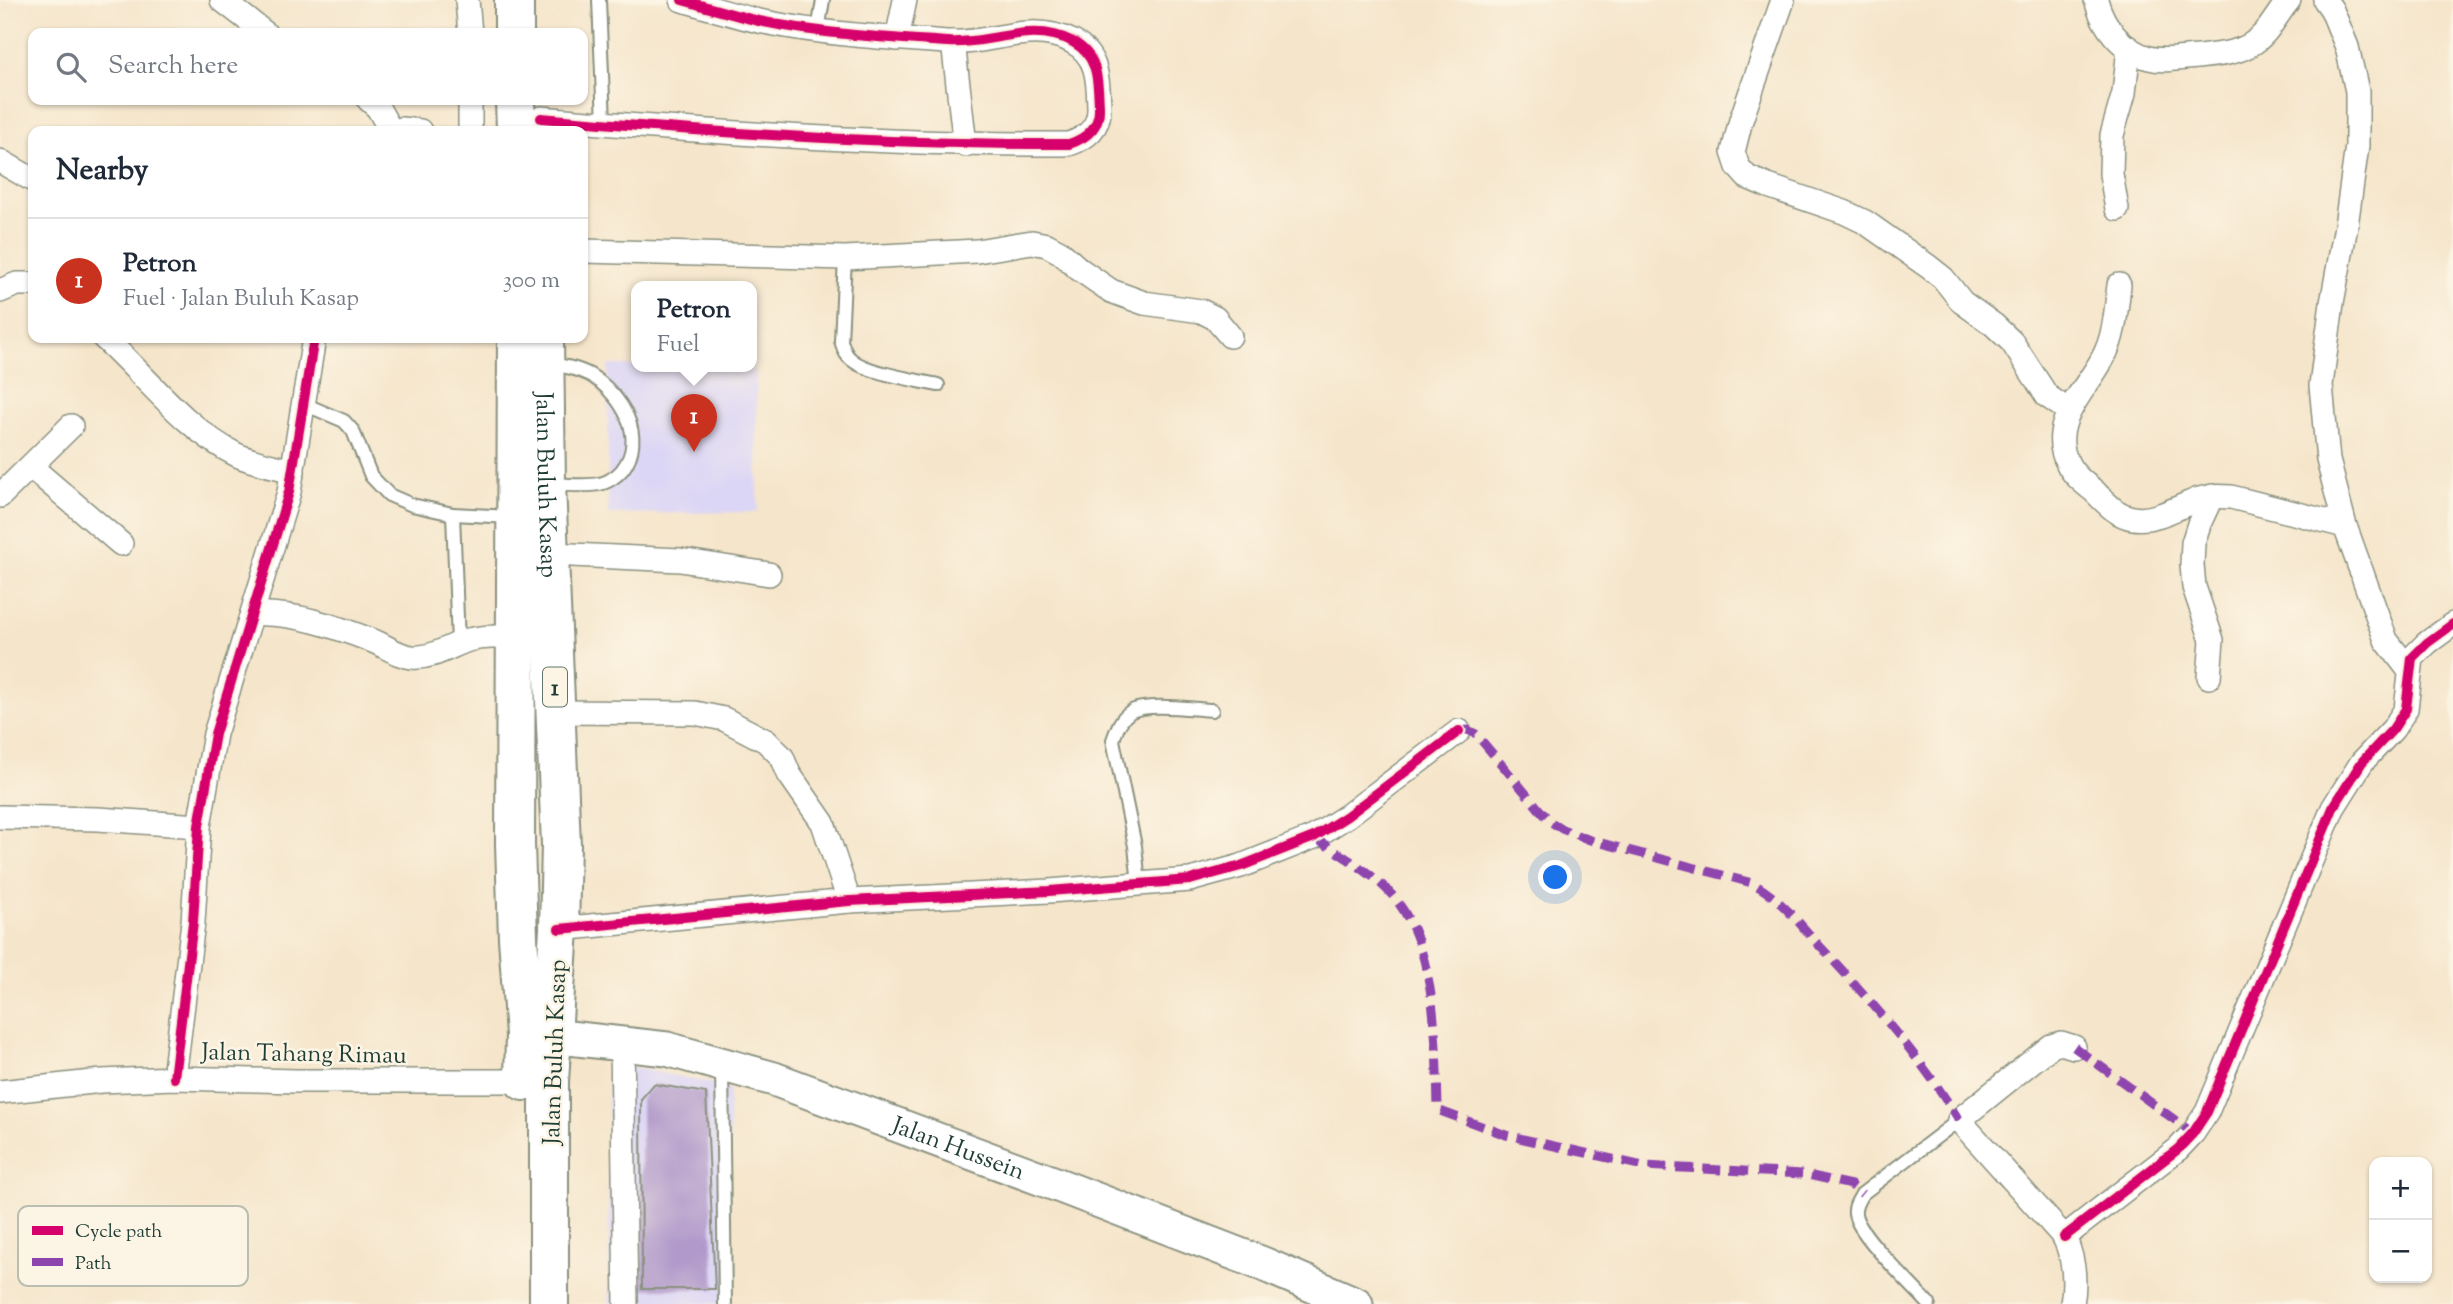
<!DOCTYPE html>
<html lang="en">
<head>
<meta charset="utf-8">
<style>
	:root { --surface:#fff; --page:#f6f6f7; --text:#1f2937; --muted:#747a83; --line:#e0e1e3; --accent:#c8321e }
	body { margin:0; font-family:"Sorts Mill Goudy",serif; background:var(--page); color:var(--text) }
	.controls { position:absolute; right:21px; bottom:21px; display:grid; overflow:hidden; border-radius:14px; box-shadow:0 2px 5px #0004 }
	.controls button { width:63px; height:63px; display:grid; place-items:center; padding:0; border:0; border-bottom:2px solid var(--line); background:var(--surface); color:var(--text); font:35px sans-serif }
	.you { position:absolute; left:1556px; top:878px; width:24px; height:24px; margin:-18px; border:5px solid #fff; border-radius:50%; background:#1a73e8; box-shadow:0 0 0 10px #1a73e833 }
	.badge { display:grid; place-items:center; width:46px; height:46px; border-radius:50%; background:var(--accent); color:#fff; font-size:23px; font-weight:700 }
	.pin { position:absolute; translate:-50% -58px; filter:drop-shadow(0 2px 4px #0008) }
	.pin::after { content:''; position:absolute; top:37px; width:24px; height:21px; background:inherit; clip-path:polygon(0 0,100% 0,50% 100%) }
	.popup { position:absolute; left:631px; top:281px; width:126px; height:91px; box-sizing:border-box; display:grid; place-content:center; border-radius:14px; background:var(--surface); filter:drop-shadow(0 2px 5px #0005); font-size:23px; white-space:nowrap; color:var(--muted) }
	.popup b { font-size:26px; color:var(--text) }
	.popup::after { content:''; position:absolute; left:50%; top:100%; margin-left:-14px; border:14px solid transparent; border-top-color:var(--surface) }
	.list { margin:0; padding:0; list-style:none }
	h2 { display:flex; justify-content:space-between; align-items:center; height:91px; margin:0; padding:0 28px; font-size:30px }
	h2 small { font-size:23px; font-weight:400; color:var(--muted) }
	.list li { display:grid; grid-template-columns:46px 1fr auto; gap:21px; align-items:center; box-sizing:border-box; height:126px; padding:0 28px; border-top:2px solid var(--line) }
	.list b { display:block; font-size:26px; white-space:nowrap }
	.list p { margin:0; font-size:23px; white-space:nowrap; color:var(--muted) }
	.list em { font-size:23px; font-style:normal; color:var(--muted) }
	.icon { flex:none; width:38px; height:38px; fill:none; stroke:currentColor; stroke-width:2; stroke-linecap:round; stroke-linejoin:round }
	.map { position:relative; flex:none; width:2453px; height:1304px; overflow:hidden }
	.search { position:absolute; background:var(--surface); box-shadow:0 2px 5px #0004; left:28px; top:28px; width:560px; height:77px; display:flex; align-items:center; gap:18px; box-sizing:border-box; padding:0 24px; border-radius:14px; color:var(--muted); font-size:26px }
	.panel { position:absolute; background:var(--surface); box-shadow:0 2px 5px #0004; left:28px; top:126px; width:560px; height:217px; border-radius:14px }
	.map>svg:first-child { display:block }
	.built { fill:#dcd6f6 }
	.building { fill:#b19acb }
	.lines { fill:none; stroke-linecap:round; stroke-linejoin:round }
	.service-casing { stroke:#8a917f; stroke-width:16 }
	.minor-casing { stroke:#8a917f; stroke-width:26 }
	.secondary-casing { stroke:#8a917f; stroke-width:37 }
	.trunk-casing { stroke:#8a917f; stroke-width:42 }
	.service { stroke:#fff; stroke-width:12 }
	.minor { stroke:#fff; stroke-width:23 }
	.secondary { stroke:#fff; stroke-width:33 }
	.trunk { stroke:#fff; stroke-width:38 }
	.quiet { stroke:#8e44ad; stroke-width:9; stroke-dasharray:18 9; stroke-linecap:butt }
	.cycleway-casing { stroke:#fcf5e5; stroke-width:15 }
	.cycleway { stroke:#d6006c; stroke-width:10 }
	.labels { text-anchor:middle; stroke-width:5; stroke-linejoin:round; paint-order:stroke }
	.shield { fill:#fcf5e5; stroke:#617469; stroke-width:2 }
	.shield-label { font-size:23px; font-weight:bold; fill:#1f3d34 }
	.street-label { font-size:24px; fill:#1f3d34; stroke:#fcf5e5 }
	.key { fill:#fcf5e5; stroke:#babeb0; stroke-width:2 }
	.key-label { font-size:19px; fill:#1f3d34 }
</style>
</head>
<body>
<div class="map">
<svg width="2453" height="1304" viewBox="0 0 2453 1304">
	<rect width="100%" height="100%" fill="#fcf5e5"/>
	<filter id="ink" filterUnits="userSpaceOnUse"><feTurbulence type="fractalNoise" baseFrequency=".0143" numOctaves="2"/><feDisplacementMap in="SourceGraphic" scale="14" xChannelSelector="R" yChannelSelector="G"/><feConvolveMatrix kernelMatrix="1 2 1 2 8 2 1 2 1" color-interpolation-filters="sRGB"/></filter>
	<filter id="wash" filterUnits="userSpaceOnUse"><feTurbulence type="fractalNoise" baseFrequency=".00686" numOctaves="4" result="noise"/><feDisplacementMap in="SourceGraphic" scale="28" xChannelSelector="R" yChannelSelector="G"/><feGaussianBlur stdDeviation="1.57" result="paint"/><feColorMatrix in="noise" values="0 0 0 0 0 0 0 0 0 0 0 0 0 0 0 0 0 1.4 0 .05"/><feComposite in="paint" operator="in"/></filter>
	<g filter="url(#wash)">
		<rect width="100%" height="100%" fill="#f5e5ca"/>
		<g class="built">
			<path d="M608,365L756,370L758,512L608,514Z"/>
			<path d="M608,1062L729,1087L731,1304H609Z"/>
		</g>
		<g id="blocks">
			<path class="building" d="M654,1084L706,1093L715,1289H642L641,1099Z"/>
		</g>
	</g>
	<g filter="url(#ink)">
		<use href="#blocks" fill-opacity="0" stroke="#8a917f" stroke-width="2"/>
		<g class="lines">
			<defs>
				<g id="service">
					<path d="M599,0L604,123"/>
					<path d="M818,31L823,0"/>
					<path d="M845,258L841,341C844,349 845,355 852,360C867,373 917,380 938,385"/>
					<path d="M548,364C563,366 577,368 590,375C621,394 648,437 622,470C617,476 607,483 599,484C584,487 565,484 550,484"/>
					<path d="M304,404L344,421L353,431L371,476L389,495L412,505L453,514L511,517"/>
					<path d="M453,514L458,644"/>
					<path d="M1139,884L1135,846L1113,740C1117,729 1120,719 1130,712C1146,702 1193,709 1212,710"/>
					<path d="M722,1066L725,1304"/>
					<path d="M1929,1304C1913,1286 1858,1235 1855,1214C1854,1206 1858,1201 1862,1194L1959,1120"/>
				</g>
				<g id="minor">
					<path d="M222,0L265,33"/>
					<path d="M467,0L470,33"/>
					<path d="M1783,0L1741,120L1733,152L1738,167L1747,177L1768,186L1844,212L1865,222L1929,267L1943,278L1962,302L1994,325L2012,342L2047,396L2069,411"/>
					<path d="M2096,0C2103,26 2121,50 2149,58C2164,62 2182,58 2197,57C2215,55 2234,54 2250,45C2268,35 2276,15 2289,0"/>
					<path d="M2325,0L2332,10L2347,47L2357,91V146L2346,226L2332,303L2321,385L2328,460L2345,526L2386,640L2409,670"/>
					<path d="M897,39L905,0"/>
					<path d="M953,42L965,145"/>
					<path d="M369,100L378,108L391,131"/>
					<path d="M541,118C717,133 893,145 1069,144C1087,138 1100,127 1099,107C1098,82 1099,56 1073,42C1031,20 991,45 948,42C885,38 821,34 759,21C733,15 707,7 682,0"/>
					<path d="M390,131L402,129L420,131"/>
					<path d="M470,131V100"/>
					<path d="M0,161L33,180"/>
					<path d="M2117,209L2111,174L2112,135L2124,93L2129,48"/>
					<path d="M583,251L845,258L977,251L1032,242L1047,245L1060,252L1079,269L1111,291L1144,303L1201,311L1215,318L1230,336"/>
					<path d="M2119,285C2116,310 2115,336 2103,358C2086,391 2046,424 2068,464C2073,475 2085,484 2094,491C2105,502 2117,516 2133,518C2154,522 2180,506 2199,499C2210,496 2220,496 2231,497L2345,526"/>
					<path d="M0,291L17,284H33"/>
					<path d="M104,338C145,375 187,431 237,455C255,463 274,466 293,471"/>
					<path d="M31,467L121,544"/>
					<path d="M0,496L71,426"/>
					<path d="M550,554L680,560L769,574"/>
					<path d="M253,614C294,612 334,626 373,641C386,646 398,656 412,657C432,659 450,646 468,640C484,636 500,637 516,638"/>
					<path d="M2209,677L2212,640L2194,587L2192,565L2193,543L2199,524L2212,496"/>
					<path d="M556,712L695,713L724,719L766,741L782,757L789,774L823,823L849,901"/>
					<path d="M0,817L98,819L199,826"/>
					<path d="M559,929L849,901L1049,891L1190,880L1241,866L1314,837L1347,816L1459,731"/>
					<path d="M622,1042L626,1304"/>
					<path d="M174,1078L193,922L199,826L215,734L289,492L314,338"/>
					<path d="M0,1092L102,1081L174,1078L297,1081H524"/>
					<path d="M2064,1237L2178,1149L2193,1133L2207,1112L2333,808L2362,762L2393,729L2406,709L2412,658L2427,643L2453,624"/>
					<path d="M2072,1304C2076,1281 2074,1258 2064,1237L1959,1120L2051,1046L2061,1043L2074,1047"/>
				</g>
				<g id="secondary">
					<path id="s1" d="M551,1036L667,1049L774,1079L1045,1180L1263,1264L1356,1304"/>
				</g>
				<g id="trunk">
					<path d="M514,0V33"/>
					<path d="M515,100L516,131"/>
					<path d="M517,338L515,844L518,938L525,1035L524,1081"/>
					<path id="s2" d="M544,338L546,484L561,845L559,929L549,1081V1304"/>
				</g>
			</defs>
			<use href="#service" class="service-casing"/>
			<use href="#minor" class="minor-casing"/>
			<use href="#secondary" class="secondary-casing"/>
			<use href="#trunk" class="trunk-casing"/>
			<use href="#service" class="service"/>
			<use href="#minor" class="minor"/>
			<use href="#secondary" class="secondary"/>
			<use href="#trunk" class="trunk"/>
			<g class="quiet">
				<path d="M1459,731L1468,730L1476,734L1539,809L1551,822L1562,829L1590,840L1752,883C1777,896 1797,920 1815,941C1866,995 1921,1057 1959,1120"/>
				<path d="M1314,837C1340,855 1371,871 1392,895C1437,946 1436,1042 1438,1107L1440,1111L1506,1135L1643,1166L1804,1174L1851,1185L1862,1194"/>
				<path d="M2074,1047L2193,1133"/>
			</g>
			<defs>
				<g id="cycleway">
					<path d="M541,118C717,133 893,145 1069,144C1087,138 1100,127 1099,107C1098,82 1099,56 1073,42C1031,20 991,45 948,42C885,38 821,34 759,21C733,15 707,7 682,0"/>
					<path d="M559,929L849,901L1049,891L1190,880L1241,866L1314,837L1347,816L1459,731"/>
					<path d="M174,1078L193,922L199,826L215,734L289,492L314,338"/>
					<path d="M2064,1237L2178,1149L2193,1133L2207,1112L2333,808L2362,762L2393,729L2406,709L2412,658L2427,643L2453,624"/>
				</g>
			</defs>
			<use href="#cycleway" class="cycleway-casing"/>
			<use href="#cycleway" class="cycleway"/>
		</g>
	</g>
	<g class="labels">
		<rect class="shield" x="543" y="667.5" width="24" height="39" rx="5"/>
		<g class="shield-label">
			<text x="555" y="695">1</text>
		</g>
		<g class="street-label">
			<text dy="8" stroke="none"><textPath href="#s2" startOffset="147">Jalan Buluh Kasap</textPath></text>
			<text transform="translate(554 1052) rotate(-88)" y="8">Jalan Buluh Kasap</text>
			<text transform="translate(304 1053) rotate(1)" y="8">Jalan Tahang Rimau</text>
			<text dy="8" stroke="none"><textPath href="#s1" startOffset="425">Jalan Hussein</textPath></text>
		</g>
	</g>
	<rect x="18" y="1206" width="230" height="80" rx="10" class="key"/>
	<rect x="32" y="1226" width="31" height="9" fill="#d6006c"/>
	<rect x="32" y="1258" width="31" height="8" fill="#8e44ad"/>
	<g class="key-label">
		<text x="75" y="1237">Cycle path</text>
		<text x="75" y="1269">Path</text>
	</g>
</svg>
<div class="controls">
<button>+</button>
<button>−</button>
</div>
<div class="you"></div>
<div class="pin badge" style="left:694px;top:452px">1</div>
<div class="popup"><b>Petron</b>Fuel</div>
<div class="search"><svg class="icon" aria-label="search" viewBox="0 0 24 24"><circle cx="10" cy="10" r="6"/><path d="M15 15l6 6"/></svg>Search here</div>
<section class="panel">
<h2>Nearby<small></small></h2>
<ul class="list">
<li><span class="badge">1</span><div><b>Petron</b><p>Fuel · Jalan Buluh Kasap</p></div><em>300 m</em></li>
</ul>
</section>
</div>
</body>
</html>
